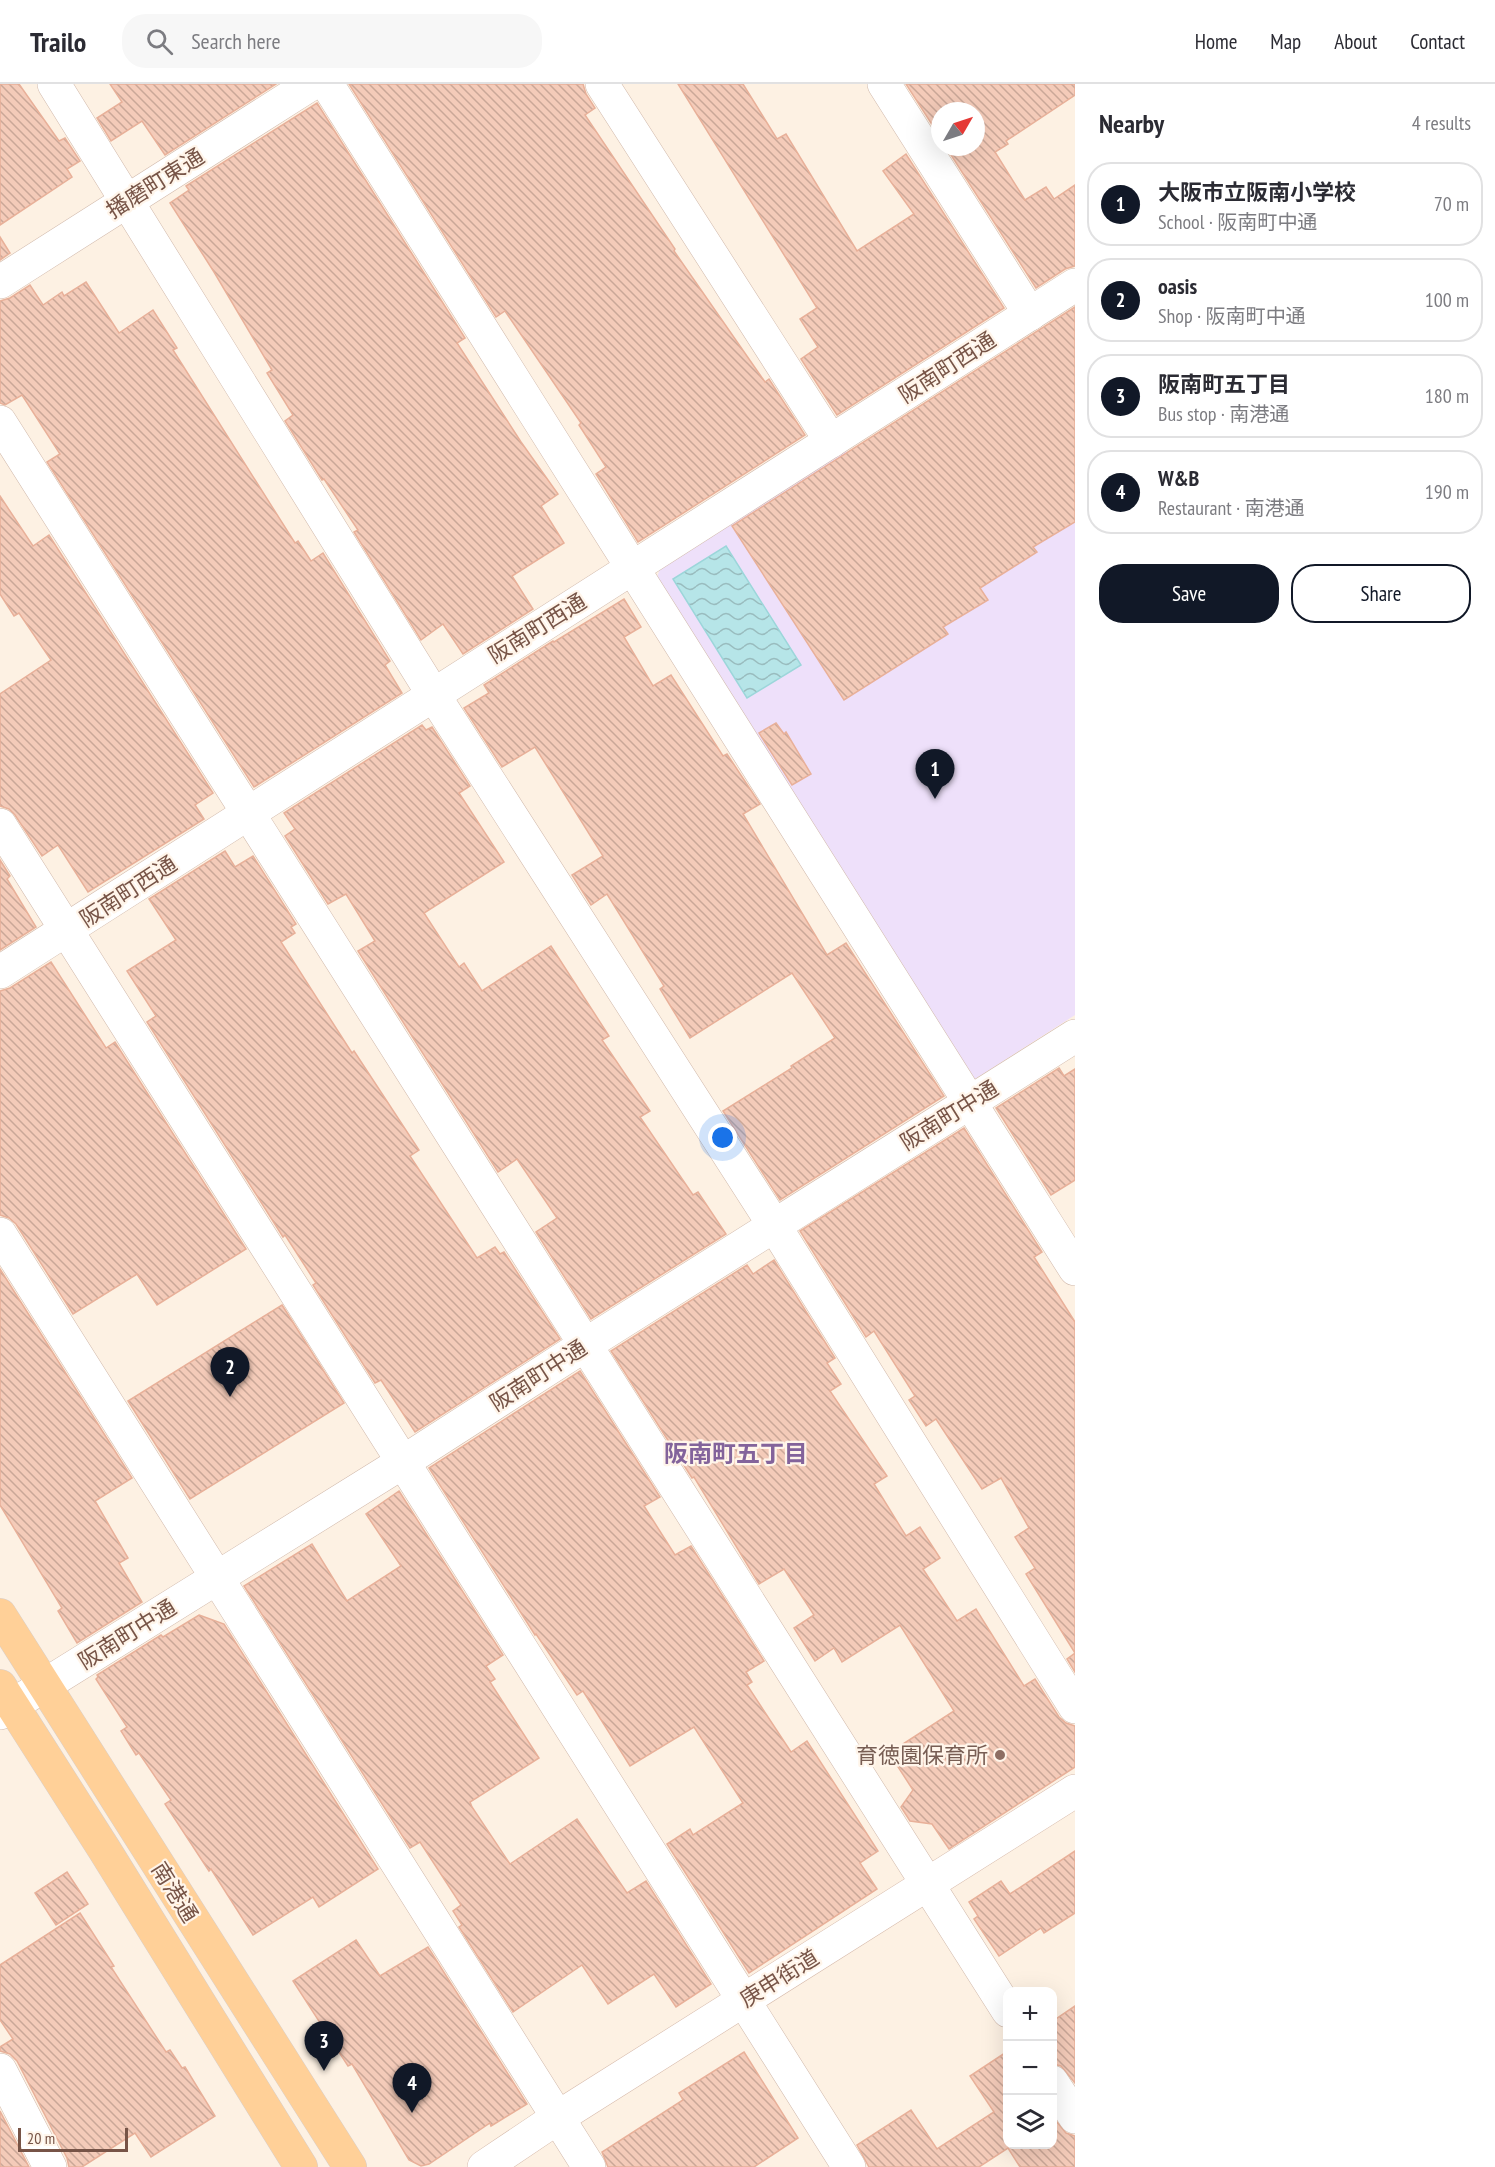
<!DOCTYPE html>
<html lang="en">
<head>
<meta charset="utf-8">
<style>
	:root { --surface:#fff; --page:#f7f7f7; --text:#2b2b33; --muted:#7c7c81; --line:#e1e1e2; --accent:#111827 }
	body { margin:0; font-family:"PT Sans Narrow","Noto Sans JP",sans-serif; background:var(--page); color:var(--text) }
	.controls { position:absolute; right:18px; bottom:18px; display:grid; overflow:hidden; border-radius:12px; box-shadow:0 6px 24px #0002 }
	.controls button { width:54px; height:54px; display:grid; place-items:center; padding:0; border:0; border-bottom:2px solid var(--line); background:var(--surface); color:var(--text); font:30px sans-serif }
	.compass { position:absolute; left:931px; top:18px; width:54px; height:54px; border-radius:50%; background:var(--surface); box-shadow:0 6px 24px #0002; rotate:51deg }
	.scale { position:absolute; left:18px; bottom:15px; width:110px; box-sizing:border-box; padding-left:6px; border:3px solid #775447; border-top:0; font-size:16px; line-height:21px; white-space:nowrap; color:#775447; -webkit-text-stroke:4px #fff5ea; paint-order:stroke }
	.you { position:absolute; left:723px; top:1054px; width:21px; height:21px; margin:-15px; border:4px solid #fff; border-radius:50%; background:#1a73e8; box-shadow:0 0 0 9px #1a73e833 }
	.badge { display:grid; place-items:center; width:39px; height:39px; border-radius:50%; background:var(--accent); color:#fff; font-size:20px; font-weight:700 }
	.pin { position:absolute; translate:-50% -50px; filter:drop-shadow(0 2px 3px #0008) }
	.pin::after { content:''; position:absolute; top:32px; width:21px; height:18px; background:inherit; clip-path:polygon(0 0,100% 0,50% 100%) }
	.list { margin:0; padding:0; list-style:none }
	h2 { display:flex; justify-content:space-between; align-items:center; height:78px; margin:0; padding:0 24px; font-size:26px }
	h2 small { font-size:20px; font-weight:400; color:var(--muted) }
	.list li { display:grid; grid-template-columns:39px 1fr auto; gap:18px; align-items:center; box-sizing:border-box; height:84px; margin:0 12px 12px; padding:0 12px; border:2px solid var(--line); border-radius:24px }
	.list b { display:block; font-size:22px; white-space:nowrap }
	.list p { margin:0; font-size:20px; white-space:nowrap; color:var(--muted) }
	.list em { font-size:20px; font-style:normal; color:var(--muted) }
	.actions { display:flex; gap:12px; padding:18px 24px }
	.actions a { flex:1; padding:14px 0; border:2px solid var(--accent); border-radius:24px; text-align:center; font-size:21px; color:var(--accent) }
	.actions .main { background:var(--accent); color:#fff }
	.icon { flex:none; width:33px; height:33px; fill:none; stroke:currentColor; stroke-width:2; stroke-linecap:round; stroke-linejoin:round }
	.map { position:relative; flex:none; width:1075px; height:2083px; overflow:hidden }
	header { display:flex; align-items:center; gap:36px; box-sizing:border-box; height:84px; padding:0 30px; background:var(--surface); border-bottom:2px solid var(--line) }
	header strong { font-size:28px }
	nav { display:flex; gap:33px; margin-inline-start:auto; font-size:21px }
	.search { width:420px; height:54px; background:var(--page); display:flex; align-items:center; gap:15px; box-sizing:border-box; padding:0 21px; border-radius:24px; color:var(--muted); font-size:22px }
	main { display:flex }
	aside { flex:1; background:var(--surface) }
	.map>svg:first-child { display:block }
	.education { fill:#eee0fa }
	.water { fill:url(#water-waves); stroke:#9cd6da; stroke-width:1.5 }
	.building { fill:url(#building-back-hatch); stroke:#e8b099; stroke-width:1.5 }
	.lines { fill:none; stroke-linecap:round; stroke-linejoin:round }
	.street-casing { stroke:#d1b9ab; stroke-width:34 }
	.secondary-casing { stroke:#d5b8a9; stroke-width:34 }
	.primary-casing { stroke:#d9cfcb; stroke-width:34 }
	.street { stroke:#fff; stroke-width:33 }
	.secondary { stroke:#fff; stroke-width:33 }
	.primary { stroke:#ffd098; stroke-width:33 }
	.education-dot { fill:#8d6e63; stroke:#fff5ea; stroke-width:2 }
	.labels { text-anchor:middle; stroke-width:4.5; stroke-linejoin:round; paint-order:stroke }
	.street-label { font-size:22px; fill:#775447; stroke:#fff5ea }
	.education-label { font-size:22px; fill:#785e54; stroke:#fff5ea; text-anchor:end }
	.neighbourhood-label { font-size:24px; font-weight:bold; fill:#83639b; stroke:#fff5ea }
</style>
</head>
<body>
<header>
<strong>Trailo</strong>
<div class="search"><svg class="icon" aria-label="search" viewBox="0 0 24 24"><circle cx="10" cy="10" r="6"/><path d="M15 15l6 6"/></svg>Search here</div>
<nav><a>Home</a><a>Map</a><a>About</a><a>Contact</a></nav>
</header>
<main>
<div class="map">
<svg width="1075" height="2083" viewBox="0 0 1075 2083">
	<defs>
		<pattern id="water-waves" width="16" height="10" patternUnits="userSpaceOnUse" patternTransform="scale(1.5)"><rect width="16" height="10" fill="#b6e5e8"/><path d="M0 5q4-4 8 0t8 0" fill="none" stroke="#99bcbe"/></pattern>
		<pattern id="building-back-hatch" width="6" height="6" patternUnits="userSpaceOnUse" patternTransform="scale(1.5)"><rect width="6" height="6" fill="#f4cbb9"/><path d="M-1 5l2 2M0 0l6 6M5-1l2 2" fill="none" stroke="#caa798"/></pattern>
	</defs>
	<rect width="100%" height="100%" fill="#fdf1e3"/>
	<path class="education" d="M1075,339V931L975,995L655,499L662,479L845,365L900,449Z"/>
	<path class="water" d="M726,462L801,581L747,614L673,495Z"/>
	<g class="building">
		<path d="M0,0H19L59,57L65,54L80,77L67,85L72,93L0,141Z"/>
		<path d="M110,0H276L165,71L142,37L111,57L97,34L122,18Z"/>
		<path d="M349,0H583L586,10L595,24L585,31L675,165L674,167L765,298L769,295L805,351L638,458L596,390L606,383L579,341L581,339L505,227L496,233Z"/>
		<path d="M678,0H743L777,55L786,50L857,167L914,130L883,87L906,70L1004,224L837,331L801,275L818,263L800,235L817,224Z"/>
		<path d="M906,0H1075V11L1006,57L1008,60L995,68L1025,116L1046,103L1054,115L1075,101V182L1065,185L1036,204L946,63H976V27H940V53Z"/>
		<path d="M317,19L465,254L457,259L521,358L558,410L541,422L564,459L512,492L533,525L463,570L443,540L421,556L354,448L358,446L324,395L322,396L285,337L293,331L267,289L272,286L214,188L170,119L189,106L186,102Z"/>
		<path d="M0,153L10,169L0,176Z"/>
		<path d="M86,198L119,249L153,226L177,264L173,266L295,459L298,457L311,477L323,469L390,577L385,581L402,609L254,703L47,378L60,370L22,311L5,321L0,319V217L10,214L30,201L43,221L62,208L64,212Z"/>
		<path d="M1075,223V438L1033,463L1037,468L980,504L988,516L943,543L948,550L844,616L732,442Z"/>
		<path d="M0,412L33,462L49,451L213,709L195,721L204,735L88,808L58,761L42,772L15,731L9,725L0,722V610L51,576L19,529L14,532L0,510Z"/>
		<path d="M624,515L641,543L624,553L653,602L671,591L723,672L727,670L760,720L743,730L827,871L846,859L944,1012L780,1116L723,1027L792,984L791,982L835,954L792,889L690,954L660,905L664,902L607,810L591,821L572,791L603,772L535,663L502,683L464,624L489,609L484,601L553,557L554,558Z"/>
		<path d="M776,639L784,650L786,648L811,690L792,701L759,649Z"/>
		<path d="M422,641L426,646L432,643L470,702L459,709L504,778L424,829L459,883L464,879L482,907L551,862L609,952L602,956L650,1027L640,1033L693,1111L698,1108L726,1150L591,1235L536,1148L557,1134L517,1075L498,1088L358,867L375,857L346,810L328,820L285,752L295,745L284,729Z"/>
		<path d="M225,767L235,783L253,772L296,840L291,843L295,849L281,858L352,969L354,967L419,1066L410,1072L477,1174L495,1163L500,1170L504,1168L560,1255L415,1348L381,1296L375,1299L313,1201L316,1199L285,1151L283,1153L147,938L156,932L127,887L176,856L149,815Z"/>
		<path d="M0,776L10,792L7,795L36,843L0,866Z"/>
		<path d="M51,878L106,964L115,958L246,1165L157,1221L137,1190L73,1230L16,1140L9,1134L0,1131V907L10,904Z"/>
		<path d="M1059,984L1064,992L1075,985V1096L1051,1111L996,1024Z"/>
		<path d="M964,1044L1042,1168L1034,1173L1075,1238V1588L1067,1575L1075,1569L1026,1490L1035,1484L1015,1453L1029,1444L1001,1394L982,1405L936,1335L926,1342L909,1316L915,1312L874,1247L866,1253L800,1147Z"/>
		<path d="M774,1176L835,1274L827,1279L841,1300L830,1307L887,1392L874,1400L906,1452L920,1443L940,1474L923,1485L957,1537L976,1525L1024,1602L1035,1595L1059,1633L1066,1639L1075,1642V1683L949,1765L932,1740L910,1737L901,1723L913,1706L889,1669L954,1627L900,1541L842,1578L834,1564L815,1577L794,1544L814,1531L784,1485L759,1500L694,1393L692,1394L611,1267L747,1181L753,1190Z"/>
		<path d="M0,1185L132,1394L95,1417L128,1474L119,1479L142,1518L77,1559L58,1527L62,1524L0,1421Z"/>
		<path d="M282,1221L344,1319L190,1415L128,1317Z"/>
		<path d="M580,1287L660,1413L644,1422L675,1471L691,1462L764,1577L746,1588L752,1598L747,1601L791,1668L807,1657L878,1767L860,1779L877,1805L749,1889L667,1760L690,1745L693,1751L743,1719L694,1643L630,1682L583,1607L577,1611L536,1550L535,1551L429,1384Z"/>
		<path d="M399,1407L503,1571L486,1582L495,1595L490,1598L539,1674L470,1718L472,1723L510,1780L577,1735L627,1809L646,1797L711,1900L676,1923L654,1890L608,1920L582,1881L513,1928L459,1843L462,1841L453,1827L461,1821L420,1758L410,1764L244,1502L312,1460L347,1517L401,1482L366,1430Z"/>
		<path d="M199,1531L224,1540L378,1785L319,1823L313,1813L253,1851L211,1785L209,1787L165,1720L171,1716L139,1669L136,1671L121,1647L127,1643L96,1595L98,1593L97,1591L161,1551L163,1553Z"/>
		<path d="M1075,1767V1829L1044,1849L1041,1844L999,1872L974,1835L978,1832L969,1818L1001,1797L1010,1810Z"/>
		<path d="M67,1788L88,1820L56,1841L35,1809Z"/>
		<path d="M80,1829L114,1882L111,1883L166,1968L170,1966L182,1984L185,1983L215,2032L151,2073L135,2049L82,2083H69L67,2074L17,1977L10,1970L0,1967V1963L13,1955L0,1936V1881Z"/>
		<path d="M356,1856L380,1892L428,1863L527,2020L491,2042L490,2039L429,2080L421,2082L409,2076L352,1980L348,1982L293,1897Z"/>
		<path d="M1075,1922V1999L1061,1982L1053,1980V1937Z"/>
		<path d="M1008,1967V2061H1053V2033L1066,2049L1075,2052V2083H1020L1008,2064L979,2083H869L857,2061L911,2026L937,2065L994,2028L970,1992Z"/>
		<path d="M744,1968L798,2054L754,2083H608L602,2068L683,2016L679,2009Z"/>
		<path d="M0,2027L29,2083H0Z"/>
	</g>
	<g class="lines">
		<defs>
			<g id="street">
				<path d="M54,0L433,610L774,1141L1075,1623"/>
				<path d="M327,0L1075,1185"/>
				<path d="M602,0L831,357"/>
				<path d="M884,0L1030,230"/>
				<path d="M0,198L311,0"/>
				<path d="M0,338L1008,1927"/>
				<path d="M0,741L849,2083"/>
				<path d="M0,888L1075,201"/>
				<path d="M0,1150L589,2083"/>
				<path d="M0,1629L403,1378L585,1261L1075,952"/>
				<path d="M0,1986L50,2083"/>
				<path d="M1052,1998L1075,2033"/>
			</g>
			<path id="secondary" d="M484,2083L557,2034L1075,1707"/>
			<g id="primary">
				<path d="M0,1531L350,2083"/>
				<path d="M0,1602L104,1765L301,2083"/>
			</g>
		</defs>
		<use href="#street" class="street-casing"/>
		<use href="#secondary" class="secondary-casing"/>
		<use href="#primary" class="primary-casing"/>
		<use href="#street" class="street"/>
		<use href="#secondary" class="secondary"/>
		<use href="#primary" class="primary"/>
	</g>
	<circle class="education-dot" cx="1000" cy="1671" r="6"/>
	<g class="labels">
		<g class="street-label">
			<text transform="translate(155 99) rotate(-32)" y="8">播磨町東通</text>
			<text transform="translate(947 283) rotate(-33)" y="8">阪南町西通</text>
			<text transform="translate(537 544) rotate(-32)" y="8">阪南町西通</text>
			<text transform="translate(128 807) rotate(-33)" y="8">阪南町西通</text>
			<text transform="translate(949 1031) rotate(-32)" y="8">阪南町中通</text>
			<text transform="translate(538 1291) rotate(-33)" y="8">阪南町中通</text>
			<text transform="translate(127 1550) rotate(-32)" y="8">阪南町中通</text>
			<text transform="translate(175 1808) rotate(58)" y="8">南港通</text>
			<text transform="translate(779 1894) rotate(-32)" y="8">庚申街道</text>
		</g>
		<g class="education-label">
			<text x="988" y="1679">育徳園保育所</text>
		</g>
		<g class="neighbourhood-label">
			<text x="736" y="1378">阪南町五丁目</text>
		</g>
	</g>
</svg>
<div class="controls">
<button>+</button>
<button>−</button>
<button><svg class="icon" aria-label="layers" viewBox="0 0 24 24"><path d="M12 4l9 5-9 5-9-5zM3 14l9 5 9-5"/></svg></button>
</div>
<svg class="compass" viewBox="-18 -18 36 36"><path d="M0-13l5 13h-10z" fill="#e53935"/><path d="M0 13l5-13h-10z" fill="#7c7c81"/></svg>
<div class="scale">20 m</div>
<div class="you"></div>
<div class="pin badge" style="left:935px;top:715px">1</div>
<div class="pin badge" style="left:230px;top:1313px">2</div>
<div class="pin badge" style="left:324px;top:1987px">3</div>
<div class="pin badge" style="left:412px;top:2029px">4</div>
</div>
<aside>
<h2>Nearby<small>4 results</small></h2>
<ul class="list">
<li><span class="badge">1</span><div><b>大阪市立阪南小学校</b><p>School · 阪南町中通</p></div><em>70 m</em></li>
<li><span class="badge">2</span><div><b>oasis</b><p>Shop · 阪南町中通</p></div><em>100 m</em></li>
<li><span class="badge">3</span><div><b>阪南町五丁目</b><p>Bus stop · 南港通</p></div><em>180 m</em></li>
<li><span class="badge">4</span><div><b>W&amp;B</b><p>Restaurant · 南港通</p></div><em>190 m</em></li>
</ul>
<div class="actions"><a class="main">Save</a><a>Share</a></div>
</aside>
</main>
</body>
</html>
